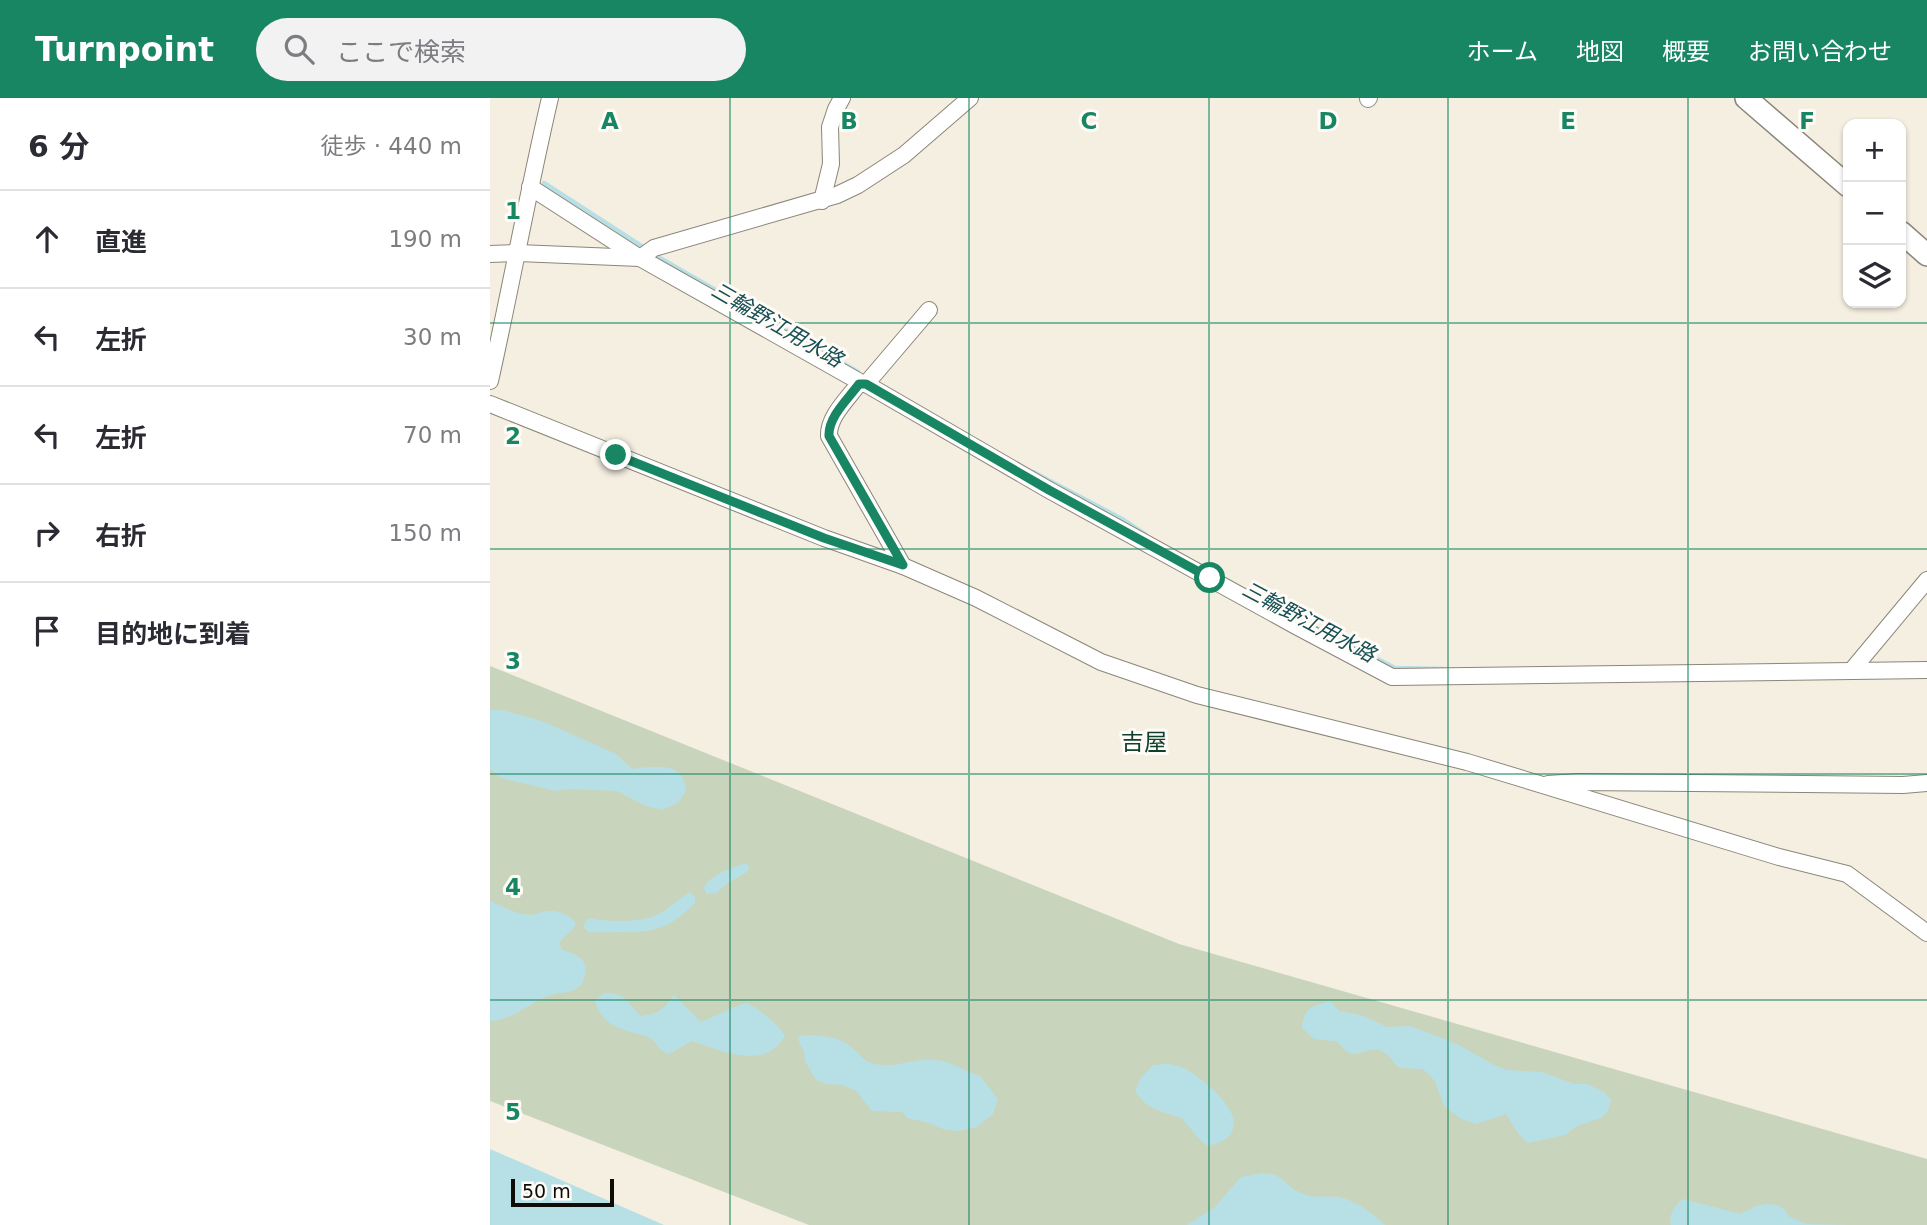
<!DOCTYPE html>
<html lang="ja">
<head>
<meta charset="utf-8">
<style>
	:root { --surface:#fff; --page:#f2f2f3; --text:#2b2b33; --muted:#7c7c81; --line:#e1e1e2; --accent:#198663 }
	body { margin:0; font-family:"DejaVu Sans","Noto Sans JP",sans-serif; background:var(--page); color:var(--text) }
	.controls { position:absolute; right:21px; top:21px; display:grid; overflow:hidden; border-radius:14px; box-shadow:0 2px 5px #0004 }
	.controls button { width:63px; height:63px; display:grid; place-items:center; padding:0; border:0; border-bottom:2px solid var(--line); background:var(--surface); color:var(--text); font:35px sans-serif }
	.scale { position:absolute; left:21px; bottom:18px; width:103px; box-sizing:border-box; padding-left:7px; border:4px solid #0d0c07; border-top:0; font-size:19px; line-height:24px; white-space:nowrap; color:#0d0c07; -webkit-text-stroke:5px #fffcf7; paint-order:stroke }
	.stop { position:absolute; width:21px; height:21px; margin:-16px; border:5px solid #198663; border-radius:50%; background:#fff }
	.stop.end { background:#198663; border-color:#fff; box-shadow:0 2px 7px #0008 }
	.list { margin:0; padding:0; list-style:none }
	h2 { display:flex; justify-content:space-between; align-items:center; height:91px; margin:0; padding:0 28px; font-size:30px }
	h2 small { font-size:23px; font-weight:400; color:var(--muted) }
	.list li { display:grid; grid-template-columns:46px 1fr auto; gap:21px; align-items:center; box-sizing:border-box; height:98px; padding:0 28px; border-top:2px solid var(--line) }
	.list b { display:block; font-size:26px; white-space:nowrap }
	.list em { font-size:23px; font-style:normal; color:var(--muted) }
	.icon { flex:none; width:38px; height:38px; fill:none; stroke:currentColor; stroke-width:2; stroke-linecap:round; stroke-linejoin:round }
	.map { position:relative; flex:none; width:1437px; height:1127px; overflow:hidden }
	header { display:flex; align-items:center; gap:42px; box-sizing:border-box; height:98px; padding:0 35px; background:var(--accent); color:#fff }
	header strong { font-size:33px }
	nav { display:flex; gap:38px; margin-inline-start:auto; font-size:24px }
	.search { width:490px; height:63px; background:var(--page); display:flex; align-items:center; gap:18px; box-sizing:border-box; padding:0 24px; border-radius:38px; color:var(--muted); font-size:26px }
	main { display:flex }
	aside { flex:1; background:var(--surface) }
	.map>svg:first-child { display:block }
	.green { fill:#c9d4bd }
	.water { fill:#b7e0e6 }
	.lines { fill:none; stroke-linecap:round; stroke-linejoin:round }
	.stream { stroke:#b7e0e6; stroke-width:4.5 }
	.street-casing { stroke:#8b8679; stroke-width:18 }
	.secondary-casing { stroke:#8b8679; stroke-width:24 }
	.street { stroke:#fff; stroke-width:16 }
	.secondary { stroke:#fff; stroke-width:21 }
	.route { stroke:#198663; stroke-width:9 }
	.grid { fill:none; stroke:#198663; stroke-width:2; stroke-opacity:0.55 }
	.labels { text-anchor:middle; stroke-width:6; stroke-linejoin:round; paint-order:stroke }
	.water-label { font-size:21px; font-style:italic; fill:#164f56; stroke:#fffcf7 }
	.quarter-label { font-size:23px; fill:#0f402f; stroke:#fffcf7 }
	.grid-label { font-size:23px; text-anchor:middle; font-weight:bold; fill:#198663; stroke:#fffcf7; stroke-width:6; stroke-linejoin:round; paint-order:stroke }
</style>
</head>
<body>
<header>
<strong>Turnpoint</strong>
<div class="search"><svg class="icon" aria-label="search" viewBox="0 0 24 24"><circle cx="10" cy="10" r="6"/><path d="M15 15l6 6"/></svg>ここで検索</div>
<nav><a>ホーム</a><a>地図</a><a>概要</a><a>お問い合わせ</a></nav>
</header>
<main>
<aside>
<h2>6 分<small>徒歩 · 440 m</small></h2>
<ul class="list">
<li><svg class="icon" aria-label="ahead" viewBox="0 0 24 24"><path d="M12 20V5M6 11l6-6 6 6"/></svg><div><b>直進</b></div><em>190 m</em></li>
<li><svg class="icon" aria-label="left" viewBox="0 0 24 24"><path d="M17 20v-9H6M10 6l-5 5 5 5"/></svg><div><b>左折</b></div><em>30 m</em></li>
<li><svg class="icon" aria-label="left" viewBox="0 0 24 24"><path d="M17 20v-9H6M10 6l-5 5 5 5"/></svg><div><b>左折</b></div><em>70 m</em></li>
<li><svg class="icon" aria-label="right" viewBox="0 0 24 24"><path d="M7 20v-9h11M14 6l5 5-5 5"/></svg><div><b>右折</b></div><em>150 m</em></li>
<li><svg class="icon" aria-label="arrive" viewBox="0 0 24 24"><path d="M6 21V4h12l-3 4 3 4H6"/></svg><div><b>目的地に到着</b></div></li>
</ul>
</aside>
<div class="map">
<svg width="1437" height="1127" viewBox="0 0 1437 1127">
	<rect width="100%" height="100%" fill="#f4efe0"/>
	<path class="green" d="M0,568L689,846L1437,1061V1127H319L0,1003Z"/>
	<g class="water">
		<path d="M0,612H12L52,623L126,656L142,671C157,669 185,664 193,680C195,684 195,688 196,692L189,704L172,712L156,708L127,693L77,691L66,693L11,680L0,671Z"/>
		<path d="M257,765L259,770L257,774L238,785L226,795L216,796L214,789C222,776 242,769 257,765Z"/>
		<path d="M200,794L205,799V805C178,832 162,835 126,834C117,834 108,835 99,834L94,830L95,824L100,820C114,824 148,824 162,819C177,814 187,801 200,794Z"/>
		<path d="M0,803C12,808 25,816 39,817C45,817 50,814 56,813C67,812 80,816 86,826C82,834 74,837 69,845L72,852C84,855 99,861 95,876C93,882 93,887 87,890C79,896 70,894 61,897C39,904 24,922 0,923Z"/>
		<path d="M114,895C137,895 137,905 151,918C171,915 172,912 184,897L211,924C227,918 240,909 257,905C271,913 286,924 295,938C274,973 233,953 202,943L179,956C167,952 167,943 158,939C153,936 146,936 141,934C123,929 109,922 105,902Z"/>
		<path d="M840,903L849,913L874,918L897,929L920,928L967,946L1004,967L1017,972L1052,974L1084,986H1097L1114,994L1121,1002L1118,1013L1111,1020L1087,1028L1075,1037L1038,1045C1027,1037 1024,1027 1016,1016L986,1026L971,1021L954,1008L945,983L933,971L910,970C903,965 897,953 889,952C869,949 865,967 848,944L824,941L812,930C815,908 821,909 840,903Z"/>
		<path d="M319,937C333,938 349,939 360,948C367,953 372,962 381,965C403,972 422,960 445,962C463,963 474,974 490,978L508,1001L503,1016L487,1029L467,1033L453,1031L439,1025L417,1020L412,1014L382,1013L366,993L353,987L336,986L326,982L315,963L314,953L310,947L308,938Z"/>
		<path d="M678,966C683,967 689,968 694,970C712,980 766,1021 734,1042C730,1045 723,1046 718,1048L709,1041L692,1020L669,1013L656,1006L645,994L650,981L663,967Z"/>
		<path d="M0,1051L174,1127H176H0Z"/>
		<path d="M773,1075C794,1076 793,1087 811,1095C823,1101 836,1097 849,1099C864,1102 884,1116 895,1127H697L724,1110L751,1079Z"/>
		<path d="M1193,1101L1250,1116L1266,1108L1277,1106L1288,1107L1295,1112L1298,1118L1316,1126L1358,1127H1181C1178,1117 1185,1107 1193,1101Z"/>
	</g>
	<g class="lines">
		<g class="stream">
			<path d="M54,85L156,151"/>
			<path d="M163,156L368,274"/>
			<path d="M543,374L634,422L655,436"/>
			<path d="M809,521L905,570L953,571"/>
		</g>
		<defs>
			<g id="street">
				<path d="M878,1L879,0"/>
				<path d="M40,89L150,160L370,284C359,300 338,318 339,338L413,468"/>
				<path d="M332,103L341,66L340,29L346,11L352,0"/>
				<path d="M0,156L28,155L150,160L164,150L347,97L368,87L414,57L480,0"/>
				<path d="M0,283C21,189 38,94 60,0"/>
				<path d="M369,286H376L559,392L806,528L902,579L1437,572"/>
				<path d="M376,286L439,212"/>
				<path d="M0,306L334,440L413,468L486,500L611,564L707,597L977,664L1289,759L1357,776L1437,835"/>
				<path d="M1362,572L1437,482"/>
				<path d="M1058,686L1088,684L1413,687L1437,685"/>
			</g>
			<g id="secondary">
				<path d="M1256,0L1358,88"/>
				<path d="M1411,134L1437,157"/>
			</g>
		</defs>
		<use href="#street" class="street-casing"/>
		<use href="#secondary" class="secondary-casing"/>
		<use href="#street" class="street"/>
		<use href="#secondary" class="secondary"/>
	</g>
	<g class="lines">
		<path class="route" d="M126,357L334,440L413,467L339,338C338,319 358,301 369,286H376L559,392L720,480"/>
	</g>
	<path class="grid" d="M240,0V1127M479,0V1127M719,0V1127M958,0V1127M1198,0V1127M0,225H1437M0,451H1437M0,676H1437M0,902H1437"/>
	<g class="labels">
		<g class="water-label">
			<text transform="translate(287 227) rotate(30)" y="7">三輪野江用水路</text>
			<text transform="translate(819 524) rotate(28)" y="7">三輪野江用水路</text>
		</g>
		<g class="quarter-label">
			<text x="654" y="652">吉屋</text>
		</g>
	</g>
	<g class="grid-label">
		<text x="120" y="31">A</text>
		<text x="359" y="31">B</text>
		<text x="599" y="31">C</text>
		<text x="838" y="31">D</text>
		<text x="1078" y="31">E</text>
		<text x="1317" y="31">F</text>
		<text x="23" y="121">1</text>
		<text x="23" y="346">2</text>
		<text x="23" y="571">3</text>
		<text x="23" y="797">4</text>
		<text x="23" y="1022">5</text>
	</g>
</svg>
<div class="controls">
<button>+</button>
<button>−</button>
<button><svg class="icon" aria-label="layers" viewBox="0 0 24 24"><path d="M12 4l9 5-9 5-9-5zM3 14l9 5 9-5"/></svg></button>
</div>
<div class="scale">50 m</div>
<div class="stop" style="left:720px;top:480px"></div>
<div class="stop end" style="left:126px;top:357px"></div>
</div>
</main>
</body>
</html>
